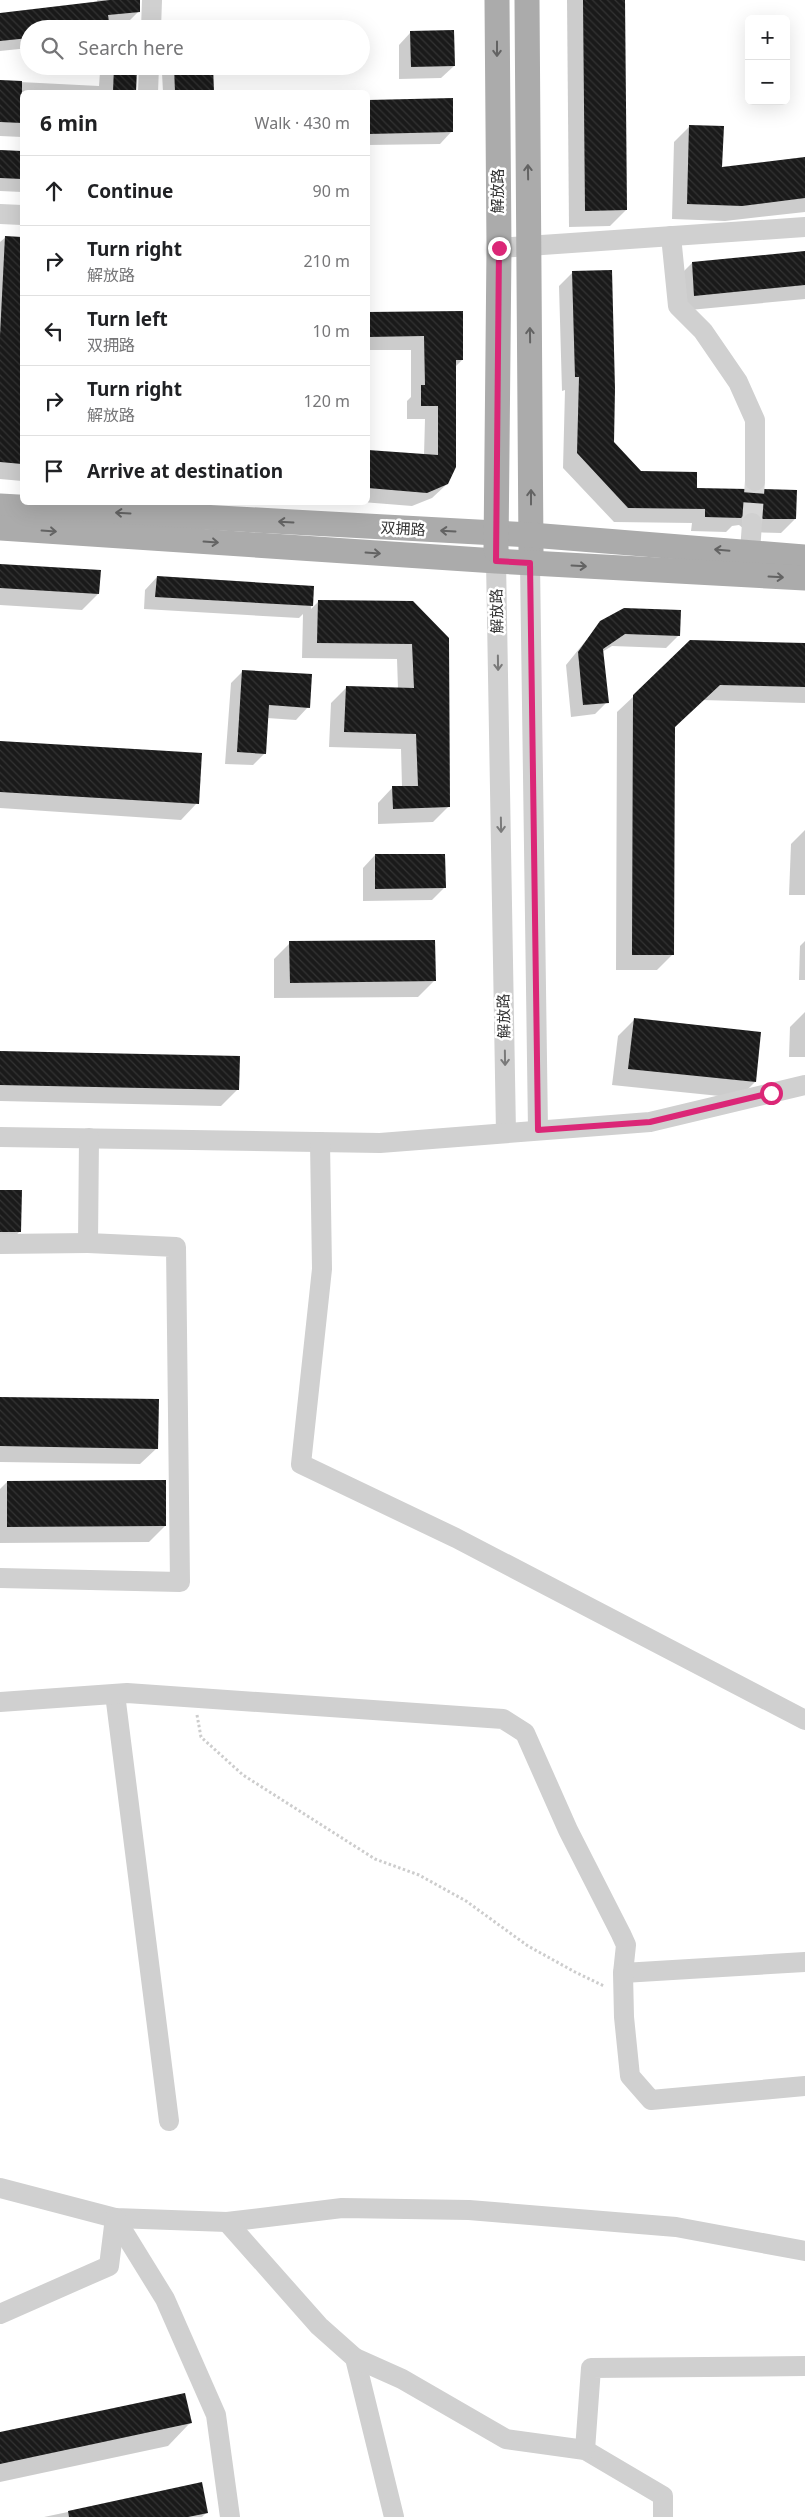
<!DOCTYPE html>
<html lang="en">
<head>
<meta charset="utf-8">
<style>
	:root { --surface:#fff; --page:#f2f2f2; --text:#202124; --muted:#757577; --line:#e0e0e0 }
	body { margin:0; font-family:"Noto Sans","Noto Sans SC",sans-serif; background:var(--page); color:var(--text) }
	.controls { position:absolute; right:15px; top:15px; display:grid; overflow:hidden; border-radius:8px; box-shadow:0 5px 20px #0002 }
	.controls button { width:45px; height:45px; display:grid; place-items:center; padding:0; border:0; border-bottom:1px solid var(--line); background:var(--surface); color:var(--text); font:25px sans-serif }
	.stop { position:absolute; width:15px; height:15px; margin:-11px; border:4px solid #db2777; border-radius:50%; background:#fff }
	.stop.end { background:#db2777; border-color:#fff; box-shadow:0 1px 5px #0008 }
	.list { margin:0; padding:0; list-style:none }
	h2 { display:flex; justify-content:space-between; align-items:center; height:65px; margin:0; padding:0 20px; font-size:21px }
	h2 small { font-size:16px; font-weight:400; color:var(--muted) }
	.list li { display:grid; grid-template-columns:32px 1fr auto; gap:15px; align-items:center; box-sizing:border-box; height:70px; padding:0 20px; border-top:1px solid var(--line) }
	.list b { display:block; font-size:19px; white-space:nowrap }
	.list p { margin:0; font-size:16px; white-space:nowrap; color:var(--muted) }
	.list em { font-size:16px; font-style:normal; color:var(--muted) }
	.icon { flex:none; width:28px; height:28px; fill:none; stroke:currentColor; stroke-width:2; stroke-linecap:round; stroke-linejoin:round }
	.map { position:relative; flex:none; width:805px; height:2517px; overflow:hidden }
	.search { position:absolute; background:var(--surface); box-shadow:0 5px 20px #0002; left:20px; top:20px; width:350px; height:55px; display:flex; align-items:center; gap:12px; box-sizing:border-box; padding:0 18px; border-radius:28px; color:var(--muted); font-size:19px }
	.panel { position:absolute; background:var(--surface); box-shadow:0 5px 20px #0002; left:20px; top:90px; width:350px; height:415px; border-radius:8px }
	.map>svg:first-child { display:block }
	.shadow { fill:#0003 }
	.building { fill:url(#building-back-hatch) }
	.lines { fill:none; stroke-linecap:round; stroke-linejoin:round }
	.minor-tunnel { stroke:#d6d6d6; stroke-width:20; stroke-dasharray:20 10; stroke-linecap:butt }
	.path { stroke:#cdcdcd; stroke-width:3; stroke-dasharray:2.5 2.5; stroke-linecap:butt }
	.minor { stroke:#d0d0d0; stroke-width:20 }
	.major { stroke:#ababab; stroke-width:25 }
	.oneway { stroke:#636363 }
	.oneway2 { stroke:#7a7a7a }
	.route { stroke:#db2777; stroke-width:6 }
	.labels { text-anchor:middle; stroke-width:5; stroke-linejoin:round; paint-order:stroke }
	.street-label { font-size:15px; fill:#333; stroke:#fff }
</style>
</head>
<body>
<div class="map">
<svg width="805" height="2517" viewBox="0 0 805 2517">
	<defs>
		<pattern id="building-back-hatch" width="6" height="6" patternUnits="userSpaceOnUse" patternTransform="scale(1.25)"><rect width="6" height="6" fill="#1a1a1a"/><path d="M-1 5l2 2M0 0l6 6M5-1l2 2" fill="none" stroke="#333"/></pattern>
	</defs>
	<rect width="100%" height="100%" fill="#fff"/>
	<g class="shadow">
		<path d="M97,0H138V12L126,24L29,29V48L0,51V14L98,3Z"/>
		<path d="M567,0H624L626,210L610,226L569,227Z"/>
		<path d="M411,32L454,66L441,78L399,79V45Z"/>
		<path d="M106,66H137L136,92H22V137L0,136V81L99,86L100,72Z"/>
		<path d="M169,66H330L324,73L212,75L213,92H163L162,73Z"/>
		<path d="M451,100L452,131L440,144L368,145V102Z"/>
		<path d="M690,126L721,168L805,159V212L725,221L672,219L674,142Z"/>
		<path d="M0,151L22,152V192L0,191Z"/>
		<path d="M6,237L22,238V481L0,479V242Z"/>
		<path d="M805,253V299L679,311L676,279L692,263Z"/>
		<path d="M573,272L612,442L640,472L696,489L754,494L795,519L781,533L748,532L739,525L732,526L726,532L691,531L692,523L614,522L563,468L565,390L562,391L559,286Z"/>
		<path d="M462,312V360L455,367L447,484L432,498L412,506L362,502H368V451L424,455L425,419H407V401L411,397V350H368V313Z"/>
		<path d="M0,565L98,594L82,610L0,605Z"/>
		<path d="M157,577L313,587L311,609L319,601L412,602L449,806L433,822L378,824V803L393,787H402L401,749L329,747L331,703L346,688L398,689L397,659L302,658L303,614L299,618L144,609L145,590Z"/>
		<path d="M601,622L679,635L666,648L612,646L602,652L607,702L595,714L571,717L566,665Z"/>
		<path d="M805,644V703L702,700L674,727L673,954L657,970H616L617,712L634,696Z"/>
		<path d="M243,671L308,707L296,720L267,718L265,753L253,765L225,764L231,683Z"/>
		<path d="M0,742L197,803L181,820L0,808Z"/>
		<path d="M805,830V895H789L791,844Z"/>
		<path d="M375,855L444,888L432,900L363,901V868Z"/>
		<path d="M805,941V980H799L800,946Z"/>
		<path d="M290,943L434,981L418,997L274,998V959Z"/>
		<path d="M805,1012V1057H789L790,1027Z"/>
		<path d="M634,1020L755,1082L739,1098L612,1085L618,1036Z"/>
		<path d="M0,1051L238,1089L221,1106L0,1101Z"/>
		<path d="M0,1191L20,1231L4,1248H0Z"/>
		<path d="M0,1398L157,1448L140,1464L0,1462Z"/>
		<path d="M7,1482L165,1526L149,1542L0,1543V1489Z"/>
		<path d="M190,2423L168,2446L0,2482V2434Z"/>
		<path d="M201,2484L207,2512L202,2517H44Z"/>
	</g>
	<g class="building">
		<path d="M110,0H140V12L108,15L110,29H29V38L0,41V13Z"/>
		<path d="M583,0H625L627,210L585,211Z"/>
		<path d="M454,30L455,66L411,67L410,31Z"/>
		<path d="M114,66H137L136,92H113Z"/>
		<path d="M174,66H213L214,92H175Z"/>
		<path d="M0,80L22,81V123L0,122Z"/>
		<path d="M453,98V132L368,134V100Z"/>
		<path d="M689,125L724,126L722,167L805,157V198L742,206L687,204Z"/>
		<path d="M0,150L22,151V179L0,178Z"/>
		<path d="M5,236L22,237V464L0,462V336Z"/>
		<path d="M805,251V285L694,296L692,262Z"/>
		<path d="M612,270L615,389L614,442L641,471L697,472V488L747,489L755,493L763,489L797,490L796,519H763L753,511L746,513L741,518L705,517V509L628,508L577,453L579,377H575L572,271Z"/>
		<path d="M463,311V360H456V467L448,484L427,493L368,488V450L438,455V406H421V385H425L424,336L368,337V312Z"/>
		<path d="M0,564L101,570L99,594L0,588Z"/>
		<path d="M157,576L314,586L313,606L155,597Z"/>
		<path d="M318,600L413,601L449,638L450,807L393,809L392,786H418L416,734L344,732L346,686L414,688L412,644L317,643Z"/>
		<path d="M624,608L681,610L680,636L625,634L603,649L609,703L583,705L578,652L600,621Z"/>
		<path d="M690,640L805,643V687L720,685L675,727L674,955H632L633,695Z"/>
		<path d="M242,670L312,674L310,708L269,705L266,754L237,752Z"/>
		<path d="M0,741L202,753L199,804L0,792Z"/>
		<path d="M375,854H445L446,888L375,889Z"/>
		<path d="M435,940L436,981L290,983L289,941Z"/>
		<path d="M634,1018L761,1032L756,1082L628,1069Z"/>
		<path d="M0,1051L240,1056L239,1090L0,1085Z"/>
		<path d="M0,1190H22L21,1232H0Z"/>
		<path d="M0,1397L159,1399L158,1449L0,1446Z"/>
		<path d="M166,1480V1526L7,1527V1481Z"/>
		<path d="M185,2393L192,2423L0,2464V2432Z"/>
		<path d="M202,2482L208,2513L188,2517H69L68,2511Z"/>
	</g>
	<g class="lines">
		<path class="minor-tunnel" d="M752,523L755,481"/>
		<path class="path" d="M197,1715L201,1737L243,1775L375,1859L419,1875L466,1901L528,1946L575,1972L604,1986"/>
		<g class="minor">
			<path d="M151,29L152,0"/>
			<path d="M148,92L149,66"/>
			<path d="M0,214L22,215"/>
			<path d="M671,236L678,306L703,331L738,382L755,420V481"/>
			<path d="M499,248L805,227"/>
			<path d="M750,552L752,523"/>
			<path d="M496,561L506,1133"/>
			<path d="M530,563L538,1130"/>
			<path d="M0,1137L380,1143L650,1122L805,1085"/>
			<path d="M320,1142L322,1269L301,1464L456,1538L805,1720"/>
			<path d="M0,1244L88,1243"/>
			<path d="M0,1578L180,1582L176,1247L88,1243L89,1138"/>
			<path d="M115,1694L169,2121"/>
			<path d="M0,1702L127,1693L503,1719L525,1733L568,1830L621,1934L626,1945L623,1973L805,1962"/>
			<path d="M623,1973L624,2017L630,2076L651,2100L805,2086"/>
			<path d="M0,2188L115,2218L227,2222L342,2208L469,2210L676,2227L805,2251"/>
			<path d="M115,2218L165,2299L216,2415L230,2517"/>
			<path d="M227,2222L319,2326L355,2358L394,2517"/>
			<path d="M0,2314L109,2266L115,2218"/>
			<path d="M355,2358L402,2379L506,2439L585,2450L663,2496V2517"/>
			<path d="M585,2450L591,2368L805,2366"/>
		</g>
		<g class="major">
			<path d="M527,0L531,551"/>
			<path d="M0,506L531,535L805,557"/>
			<path d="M0,528L496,561L805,578"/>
			<path d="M496,550L499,248L497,0"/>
		</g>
	</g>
	<defs><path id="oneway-shaft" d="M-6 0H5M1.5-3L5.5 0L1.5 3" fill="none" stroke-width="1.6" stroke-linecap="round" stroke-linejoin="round" transform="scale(1.25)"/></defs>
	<g class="oneway">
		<use href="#oneway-shaft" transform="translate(497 49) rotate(90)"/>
		<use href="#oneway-shaft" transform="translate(528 172) rotate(-91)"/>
		<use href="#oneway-shaft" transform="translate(530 335) rotate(-91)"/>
		<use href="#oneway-shaft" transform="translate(531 497) rotate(-90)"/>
		<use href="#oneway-shaft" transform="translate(123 513) rotate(-177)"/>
		<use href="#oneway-shaft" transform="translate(286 522) rotate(-177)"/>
		<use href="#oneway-shaft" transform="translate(49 531) rotate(4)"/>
		<use href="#oneway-shaft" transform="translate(448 531) rotate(-177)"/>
		<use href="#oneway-shaft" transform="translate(211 542) rotate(4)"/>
		<use href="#oneway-shaft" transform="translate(722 550) rotate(-175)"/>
		<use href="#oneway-shaft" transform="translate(373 553) rotate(4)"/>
		<use href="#oneway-shaft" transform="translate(579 566) rotate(3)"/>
		<use href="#oneway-shaft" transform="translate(776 577) rotate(3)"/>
	</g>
	<g class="oneway2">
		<use href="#oneway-shaft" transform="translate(498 663) rotate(89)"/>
		<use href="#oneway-shaft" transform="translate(501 825) rotate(89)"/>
		<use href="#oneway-shaft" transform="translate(505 1058) rotate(89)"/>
	</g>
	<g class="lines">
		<path class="route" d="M499,248L496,561L530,563L538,1130L650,1122L771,1093"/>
	</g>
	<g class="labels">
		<g class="street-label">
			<text transform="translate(498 191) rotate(-90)" y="5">解放路</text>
			<text transform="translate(403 529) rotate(3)" y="5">双拥路</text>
			<text transform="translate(497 611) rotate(-91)" y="5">解放路</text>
			<text transform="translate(504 1016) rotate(-91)" y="5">解放路</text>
		</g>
	</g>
</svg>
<div class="controls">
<button>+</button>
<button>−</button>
</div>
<div class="stop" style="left:771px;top:1093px"></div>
<div class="stop end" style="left:499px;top:248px"></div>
<div class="search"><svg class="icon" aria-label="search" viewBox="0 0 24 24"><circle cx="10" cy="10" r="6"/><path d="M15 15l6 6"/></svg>Search here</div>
<section class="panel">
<h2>6 min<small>Walk · 430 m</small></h2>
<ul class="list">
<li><svg class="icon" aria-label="ahead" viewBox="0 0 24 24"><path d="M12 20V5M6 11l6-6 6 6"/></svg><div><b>Continue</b></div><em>90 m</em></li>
<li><svg class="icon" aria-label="right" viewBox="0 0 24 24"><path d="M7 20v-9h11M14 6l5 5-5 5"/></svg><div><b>Turn right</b><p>解放路</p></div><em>210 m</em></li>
<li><svg class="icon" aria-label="left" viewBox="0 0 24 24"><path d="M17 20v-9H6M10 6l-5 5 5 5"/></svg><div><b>Turn left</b><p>双拥路</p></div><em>10 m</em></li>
<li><svg class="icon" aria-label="right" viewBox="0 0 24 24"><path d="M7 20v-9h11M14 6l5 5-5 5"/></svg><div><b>Turn right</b><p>解放路</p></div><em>120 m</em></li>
<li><svg class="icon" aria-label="arrive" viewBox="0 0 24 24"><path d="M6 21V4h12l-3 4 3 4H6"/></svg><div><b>Arrive at destination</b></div></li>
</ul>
</section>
</div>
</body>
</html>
